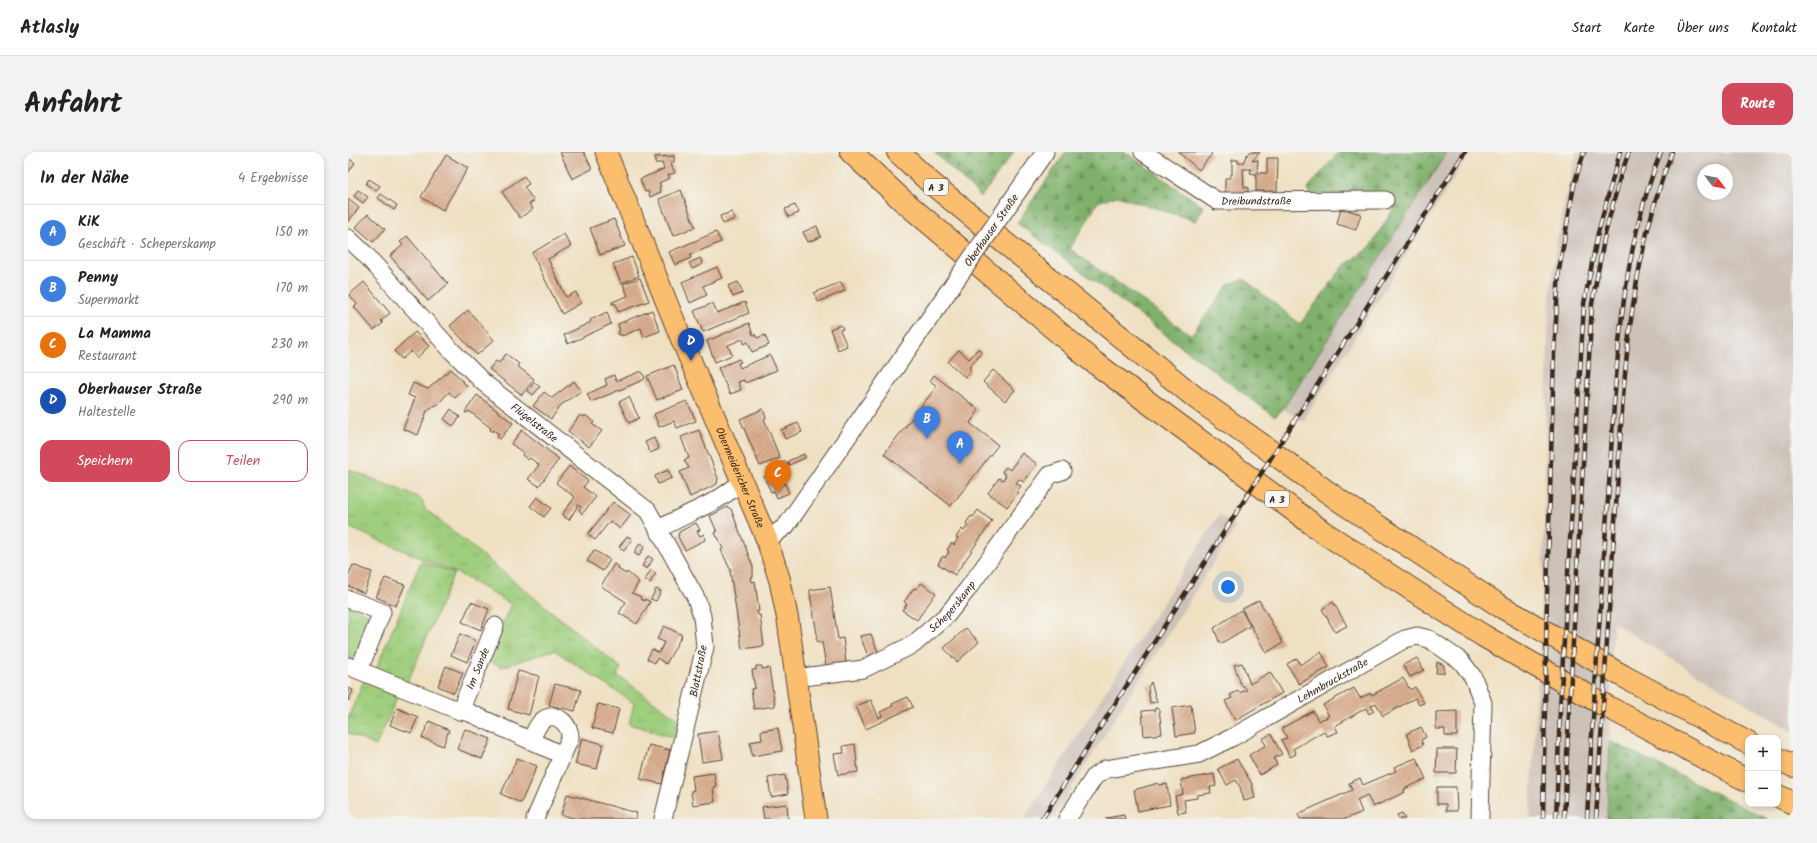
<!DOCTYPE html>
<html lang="de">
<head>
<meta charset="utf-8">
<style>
	:root { --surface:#fff; --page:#f2f2f2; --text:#222; --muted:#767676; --line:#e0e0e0; --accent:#d1495b }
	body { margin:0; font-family:Kalam,sans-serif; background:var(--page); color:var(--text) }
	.controls { position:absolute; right:12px; bottom:12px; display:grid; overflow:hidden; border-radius:8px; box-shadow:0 2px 6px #0003 }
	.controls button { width:36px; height:36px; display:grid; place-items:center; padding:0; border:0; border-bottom:1px solid var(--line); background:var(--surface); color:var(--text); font:20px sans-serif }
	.compass { position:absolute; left:1349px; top:12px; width:36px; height:36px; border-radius:50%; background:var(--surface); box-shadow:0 2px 6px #0003; rotate:122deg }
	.you { position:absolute; left:880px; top:435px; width:14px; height:14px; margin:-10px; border:3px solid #fff; border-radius:50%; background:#1a73e8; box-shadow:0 0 0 6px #1a73e833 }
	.badge { display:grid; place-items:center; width:26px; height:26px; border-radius:50%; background:var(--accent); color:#fff; font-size:13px; font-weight:700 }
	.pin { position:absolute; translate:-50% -33px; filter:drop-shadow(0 1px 2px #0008) }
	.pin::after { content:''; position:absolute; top:21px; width:14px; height:12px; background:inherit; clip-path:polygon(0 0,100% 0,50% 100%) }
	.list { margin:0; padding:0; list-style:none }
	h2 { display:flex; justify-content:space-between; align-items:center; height:52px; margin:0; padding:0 16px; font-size:17px }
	h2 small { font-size:13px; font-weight:400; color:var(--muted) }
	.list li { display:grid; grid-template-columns:26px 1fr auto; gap:12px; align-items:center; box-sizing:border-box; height:56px; padding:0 16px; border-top:1px solid var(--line) }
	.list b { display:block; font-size:15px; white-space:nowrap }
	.list p { margin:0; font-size:13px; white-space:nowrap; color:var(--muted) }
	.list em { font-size:13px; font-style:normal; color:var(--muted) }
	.actions { display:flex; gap:8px; padding:12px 16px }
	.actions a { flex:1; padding:9px 0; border:1px solid var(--accent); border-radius:12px; text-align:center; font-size:14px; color:var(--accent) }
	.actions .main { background:var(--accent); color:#fff }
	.map { position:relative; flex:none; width:1445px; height:667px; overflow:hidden; border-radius:12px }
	header { display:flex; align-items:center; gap:24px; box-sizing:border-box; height:56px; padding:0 20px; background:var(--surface); border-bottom:1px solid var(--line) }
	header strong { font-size:19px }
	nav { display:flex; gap:22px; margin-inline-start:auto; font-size:14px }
	.intro { display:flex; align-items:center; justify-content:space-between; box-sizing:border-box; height:96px; padding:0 24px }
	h1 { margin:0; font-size:28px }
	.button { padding:10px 18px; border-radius:12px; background:var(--accent); color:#fff; font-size:14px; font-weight:700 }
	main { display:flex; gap:24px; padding:0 24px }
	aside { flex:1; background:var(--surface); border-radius:12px; box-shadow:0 2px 6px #0003 }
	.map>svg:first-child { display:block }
	.industrial { fill:#cdc2b9; fill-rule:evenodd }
	.grass { fill:url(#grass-tufts); stroke:#6d7c4e }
	.forest { fill:url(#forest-firs); stroke:#5d6e45 }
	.building { fill:url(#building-hatch) }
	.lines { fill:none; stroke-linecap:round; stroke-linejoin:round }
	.minor-casing { stroke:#564537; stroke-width:19 }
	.major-casing { stroke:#564537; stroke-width:23 }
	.highway-casing { stroke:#564537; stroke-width:24 }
	.minor { stroke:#fff; stroke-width:17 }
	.major { stroke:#fbbd6e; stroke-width:21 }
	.highway { stroke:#fbbd6e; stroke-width:22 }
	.rail-casing { stroke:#3b2a1e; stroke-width:4.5 }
	.rail { stroke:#f6f6f2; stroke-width:3; stroke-dasharray:9; stroke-linecap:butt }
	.minor-bridge-casing { stroke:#564537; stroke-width:19; stroke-linecap:butt }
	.minor-bridge { stroke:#fff; stroke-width:17 }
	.labels { text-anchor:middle; stroke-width:4; stroke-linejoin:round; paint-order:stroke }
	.shield { fill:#f6f6f2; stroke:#73675e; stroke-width:1 }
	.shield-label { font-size:10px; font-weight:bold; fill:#3b2a1e }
	.street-label { font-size:11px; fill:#3b2a1e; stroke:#f6f6f2 }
</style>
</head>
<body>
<header>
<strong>Atlasly</strong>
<nav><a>Start</a><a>Karte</a><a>Über uns</a><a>Kontakt</a></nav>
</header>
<div class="intro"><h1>Anfahrt</h1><a class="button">Route</a></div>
<main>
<aside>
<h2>In der Nähe<small>4 Ergebnisse</small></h2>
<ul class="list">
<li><span class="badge" style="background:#3f7fe0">A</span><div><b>KiK</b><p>Geschäft · Scheperskamp</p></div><em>150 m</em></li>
<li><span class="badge" style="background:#3f7fe0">B</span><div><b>Penny</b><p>Supermarkt</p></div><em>170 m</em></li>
<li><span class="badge" style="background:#e8710a">C</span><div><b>La Mamma</b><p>Restaurant</p></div><em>230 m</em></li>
<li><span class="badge" style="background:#1a4fb4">D</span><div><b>Oberhauser Straße</b><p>Haltestelle</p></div><em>290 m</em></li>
</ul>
<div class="actions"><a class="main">Speichern</a><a>Teilen</a></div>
</aside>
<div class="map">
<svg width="1445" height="667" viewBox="0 0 1445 667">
	<defs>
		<pattern id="grass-tufts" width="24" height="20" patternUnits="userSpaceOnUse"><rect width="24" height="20" fill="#9fce7d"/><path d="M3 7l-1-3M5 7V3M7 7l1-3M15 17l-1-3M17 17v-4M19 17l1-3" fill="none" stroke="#8ab16c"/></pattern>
		<pattern id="forest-firs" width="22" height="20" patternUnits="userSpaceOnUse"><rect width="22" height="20" fill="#7fb16c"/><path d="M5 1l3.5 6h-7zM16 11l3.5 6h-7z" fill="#699058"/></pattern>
		<pattern id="building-hatch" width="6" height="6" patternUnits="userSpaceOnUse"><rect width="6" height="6" fill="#dbaf90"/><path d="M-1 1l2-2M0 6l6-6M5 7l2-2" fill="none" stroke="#b38f75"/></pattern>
	</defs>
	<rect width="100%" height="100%" fill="#f6f6f2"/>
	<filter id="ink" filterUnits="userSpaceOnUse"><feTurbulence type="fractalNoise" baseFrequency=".025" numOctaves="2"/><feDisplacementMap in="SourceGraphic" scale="8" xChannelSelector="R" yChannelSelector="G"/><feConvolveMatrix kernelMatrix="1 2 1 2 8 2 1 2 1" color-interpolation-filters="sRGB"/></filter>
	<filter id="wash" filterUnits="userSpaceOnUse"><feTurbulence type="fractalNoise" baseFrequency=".012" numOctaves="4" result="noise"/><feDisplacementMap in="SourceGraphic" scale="16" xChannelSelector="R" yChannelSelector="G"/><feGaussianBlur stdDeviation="0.9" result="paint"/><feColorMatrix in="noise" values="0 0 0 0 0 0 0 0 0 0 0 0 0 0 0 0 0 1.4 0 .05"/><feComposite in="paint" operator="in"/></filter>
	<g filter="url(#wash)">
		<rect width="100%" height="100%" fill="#efe0c2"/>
		<g class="industrial">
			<path d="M1098,0H1122L955,269L935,257Z"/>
			<path d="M1228,0H1445V580L1265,471L1259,667H1182L1195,440L1198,258L1201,155L1208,93ZM1355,18H1379V42H1355Z"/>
			<path d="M871,363L888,375L760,577L705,667H676Z"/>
		</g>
		<g class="grass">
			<path d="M0,317L70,345L75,350L76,356L273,516L269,523L338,573L335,588L281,572L286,551L206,498L154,515L139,508L163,452L113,423L0,375Z"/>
			<path d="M73,409L106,421L58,534L28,517Z"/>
			<path d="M0,454L26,465L5,510L0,508Z"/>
			<path d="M17,526L52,539L28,594L0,581V566Z"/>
		</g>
		<g class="forest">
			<path d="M586,0H666L633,45Z"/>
			<path d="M718,0H777L856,55L848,69L769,44L750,50L722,97L843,183L881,132L896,127L952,172L995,115L1022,95L1049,51L1038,42H961L960,36L991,0H1099L935,257L927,265L669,71Z"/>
			<path d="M1262,589L1420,667H1259Z"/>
		</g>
		<g id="blocks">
			<g class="building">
				<path d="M212,0H236L244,17L224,27Z"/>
				<path d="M830,0H862L864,2L851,18Z"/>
				<path d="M902,0H912L904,9L910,8L909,21H919V6H930L929,39H908V22L902,21L903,17H895L896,35H900V40L877,41V26H882V23H884V8H890V11H895L898,4Z"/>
				<path d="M98,3L120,16L95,58L73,45Z"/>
				<path d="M326,4V10H322L327,21L320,23L322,26L311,31L313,34L311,35L313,40L302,45L300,39L297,40L292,27L316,17L314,11H307V5Z"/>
				<path d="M0,6L7,11L0,21Z"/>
				<path d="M176,24L181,32L176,35L186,49L181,52L185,57L172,66L154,40Z"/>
				<path d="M21,27L32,34L28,39L18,32Z"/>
				<path d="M10,38L20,45L15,51L6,44Z"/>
				<path d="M333,38L347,75L325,84L311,47Z"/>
				<path d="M33,42L49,53L46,58L30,46Z"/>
				<path d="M0,47L11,56L0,70Z"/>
				<path d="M447,53L451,61L440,65L437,57Z"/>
				<path d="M993,56L1013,62L1008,78L989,72Z"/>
				<path d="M384,60L387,67L375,72L372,64Z"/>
				<path d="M20,62L37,77L25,90L8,75Z"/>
				<path d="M266,67L277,94L252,103L242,76Z"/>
				<path d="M469,74L473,85L460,90L455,80Z"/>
				<path d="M368,80L373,90L342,103L343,106L327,113L321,100Z"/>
				<path d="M216,82L223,94L200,107L218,145L228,140L233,151L214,162L184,101Z"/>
				<path d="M59,84L100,132L80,149L42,104L55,93L52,90Z"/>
				<path d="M284,105L291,124L273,131L265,112Z"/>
				<path d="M352,106L355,112L344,117L341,111Z"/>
				<path d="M369,115L374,126L355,134L359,143L342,151L334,130Z"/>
				<path d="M292,126L301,149L270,160L267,151L264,152V150L280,144L275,132Z"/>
				<path d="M16,130L42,161L33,169L35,171L26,178L6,155L9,152L1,143Z"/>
				<path d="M390,130L395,141L385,145L380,134Z"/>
				<path d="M493,130L497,139L470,150L466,141Z"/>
				<path d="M397,150L401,161L355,180L346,159L365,151L369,161Z"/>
				<path d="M120,158L146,188L129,203L102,174Z"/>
				<path d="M304,158L312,179L296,185L293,176L274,184L273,182L271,183L270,180L272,179L270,172Z"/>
				<path d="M259,160L263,172L220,192L216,183L243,170L242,168Z"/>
				<path d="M401,171L405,183L407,182L409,186L417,183L421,193L404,200L400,190L396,192L395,187L380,193L384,203L367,210L359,189Z"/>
				<path d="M493,173L495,177L492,178L499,194L490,198L482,177Z"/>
				<path d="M67,180L81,194L69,206L63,199L54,207L46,199Z"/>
				<path d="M630,197L634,201L622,214V220L617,225L600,210L611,198L621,207Z"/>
				<path d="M158,202L171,212L169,214L186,227L174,243L141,217L148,209L151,211Z"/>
				<path d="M422,203L429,218L397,231L396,228L390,230L393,238L382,242L370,216L391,207L393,210L390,211L392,216Z"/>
				<path d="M326,213L335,238L309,248L299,224Z"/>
				<path d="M103,217L119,234L107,246L101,240L89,253L85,254L79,259L70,283L55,277L67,246L60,243L65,231L80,237Z"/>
				<path d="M645,218L667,238L657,249L635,230Z"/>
				<path d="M291,220H294L297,226L295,228L243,250L239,242L259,233L257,227L266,223L268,229Z"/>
				<path d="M586,223L631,258L622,271L650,293L603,354L536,302L589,234L582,229Z"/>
				<path d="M226,229L233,239L213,253L203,267L185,254L196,240L204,246Z"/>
				<path d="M186,230L192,235L185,243L180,239Z"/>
				<path d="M129,243L165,271L152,287L149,285L151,282L145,278L144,280L142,278L143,276L121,259L119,261L117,260Z"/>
				<path d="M281,245L291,266L281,271L271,250Z"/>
				<path d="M339,249L348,269L329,276L326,269L311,275L306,262Z"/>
				<path d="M103,257L112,265L105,274L96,267Z"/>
				<path d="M415,257L418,266L416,267L432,306L412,314L392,267Z"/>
				<path d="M232,263L236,265L237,263L246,270L244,272L254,279L241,295L220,279Z"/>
				<path d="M450,271L454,280L437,287L433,278Z"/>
				<path d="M174,278L211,307L191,334L180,327L191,313L182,306L180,308L174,303L176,301L163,292Z"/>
				<path d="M351,278L370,326L369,332L342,345L332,320L341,316L336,308L341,306L333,285Z"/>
				<path d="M306,286L311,297L302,301L297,290Z"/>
				<path d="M674,301L689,312L676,330L671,327L668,331L673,334L669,339L671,340L659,355L640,341L651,326L655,328L658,323L654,320L658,315L662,318Z"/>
				<path d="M456,302L457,306L441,313L440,309Z"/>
				<path d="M438,309L440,315L434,317L437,324L434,325L441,341L429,346L426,339L423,340L416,325L427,320L425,315Z"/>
				<path d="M221,314L240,329L235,335L248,345L234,362L231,357L233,355L230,353L221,368L214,363L227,345L208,331Z"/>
				<path d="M320,318L324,326L310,332L307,324Z"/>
				<path d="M189,345L203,356L196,365L182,354Z"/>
				<path d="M265,350L283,363L272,377L262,369L247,388L240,382Z"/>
				<path d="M379,355L383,357L405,415V425H403L404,430L407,429L411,459H409L410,463H412L416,494L394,497L382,419H383L373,398L375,397L370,385H369L367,381L369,380L362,364Z"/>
				<path d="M630,358L644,369L607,423L590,412L595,404L597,406L601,400L599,398L604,391L606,393L610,386L608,385L614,377L616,379L620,373L618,371L623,364L625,365Z"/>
				<path d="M348,371L352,378L349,379L352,384L356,382L357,388L337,398L330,385L331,380Z"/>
				<path d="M279,384L284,387L276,399L271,395Z"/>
				<path d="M292,391L297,394L291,404L286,401Z"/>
				<path d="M246,398L262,408L255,419L239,409Z"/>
				<path d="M300,404L305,407L299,417L294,414Z"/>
				<path d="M266,412L271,415L270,417L278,422L279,420L291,430L284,441L293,445L292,446L296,449L297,447L302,450L289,472L271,461L278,450L253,434Z"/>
				<path d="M5,413L24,420L16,441L0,434V424Z"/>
				<path d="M303,418L308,421L302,431L297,428Z"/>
				<path d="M37,426L57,433L48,454L28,445Z"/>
				<path d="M573,431L588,441L569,468L554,458L559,452L556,450L566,436L568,437Z"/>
				<path d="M482,435L490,487L495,486L498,510L478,514L474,490H470L468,487L469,482L462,442V438Z"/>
				<path d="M308,437L313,439L308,449L303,447Z"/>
				<path d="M911,448L935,491L918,501L894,457Z"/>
				<path d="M123,450L141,457L133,478L114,470Z"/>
				<path d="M985,450L999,474L987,480L974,457Z"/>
				<path d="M893,458L902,474L872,492L866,476Z"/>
				<path d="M316,474L334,483L318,512L309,506L307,511L299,507L304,497L311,501L316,490L309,487Z"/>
				<path d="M618,476L631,490L609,510L596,496Z"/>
				<path d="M112,482L128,489L119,510L103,503Z"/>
				<path d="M523,482L530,500L520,504L512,484Z"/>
				<path d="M973,500L981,515L951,532L939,512L949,506L952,513Z"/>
				<path d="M1069,506L1076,518L1062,525L1055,513Z"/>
				<path d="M1089,510L1096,513V521H1088Z"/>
				<path d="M894,511L902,532L922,520L934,541L887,568L877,549L884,546L882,543L890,539L891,541L899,538L896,534L893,533L886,513Z"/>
				<path d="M98,514L115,521L106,541L90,534Z"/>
				<path d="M408,514H414V517L421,516L427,554L406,557L403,537L407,536L404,518H408Z"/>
				<path d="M170,519L191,524L181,563L160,557Z"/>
				<path d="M1055,526L1062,538L1067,535L1076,551L1071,553L1067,546L1035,564L1028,551L1023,554L1026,559L1021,562L1018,556L987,574L990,580L979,584L976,579L945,597L948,602L942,605L933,588L939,586L934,576L965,559L970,569L975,566L976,567L981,564L975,553L1006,536L1012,546L1023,541L1024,543Z"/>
				<path d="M803,530L809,550L802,551L800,535Z"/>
				<path d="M207,532L233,538L227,559L201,553Z"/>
				<path d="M0,536L5,538L0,549Z"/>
				<path d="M560,545L565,555L518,577L508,554L523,548L531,566L534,564L532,560L545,554L544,552Z"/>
				<path d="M250,552L271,557L265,581L244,576Z"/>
				<path d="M843,553L847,581L828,584L824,556Z"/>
				<path d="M49,556L70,565L63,581L42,573Z"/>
				<path d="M807,556L811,557L814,582L796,584L794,559L807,558Z"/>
				<path d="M1109,559V584H1097V577H1088V560Z"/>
				<path d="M81,569L101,578L95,594L74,586Z"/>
				<path d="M1073,575L1078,585L1073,588L1075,593L1065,598L1058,582Z"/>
				<path d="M430,576L434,599L404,604L402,590L414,588L413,579Z"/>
				<path d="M117,577L143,587L134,607L109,597Z"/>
				<path d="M370,579L375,607L354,610L350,582Z"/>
				<path d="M923,582L934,602L926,606L929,613L912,623L901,603L918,593L914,587Z"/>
				<path d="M234,586L255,592L249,617L227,612Z"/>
				<path d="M507,592L510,620L490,623L486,602L496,601L495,594Z"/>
				<path d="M301,593L322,598L314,632L292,627Z"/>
				<path d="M1089,597H1109L1108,621H1088Z"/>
				<path d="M169,606L189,614L173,651L153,642Z"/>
				<path d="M1068,606L1078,627L1056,637L1057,640L1025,655L1019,643L1009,648L1014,660L997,667H952L950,662L1004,638L1001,631L1012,626L1015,633L1048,619L1046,615Z"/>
				<path d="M889,607L904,632L907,646L896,649L892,635L888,628L879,633L870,617Z"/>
				<path d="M366,621L368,635L365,636L367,650L345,653L343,639L346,638L344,624Z"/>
				<path d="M866,622L868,634L862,635L863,641L849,643V646L836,648L838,660L830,661L827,644L835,642L833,628Z"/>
				<path d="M437,623L440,642L423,645L420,626Z"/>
				<path d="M810,631L811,633L819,632L822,653L790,659L786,638Z"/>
				<path d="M1089,635H1108L1109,659H1098V652H1089Z"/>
				<path d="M219,642L289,661L287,667H229L213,663Z"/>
				<path d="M439,652L440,667H416L414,655Z"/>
				<path d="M1054,661L1057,667H1051L1049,663Z"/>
				<path d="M776,663L777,667H758V666Z"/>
			</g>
		</g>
	</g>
	<g filter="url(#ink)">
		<use href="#blocks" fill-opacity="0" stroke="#564537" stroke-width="1"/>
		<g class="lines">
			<defs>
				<g id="minor">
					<path id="s1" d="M795,0L869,49L1037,48"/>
					<path d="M655,61L697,0"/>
					<path id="s2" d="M0,86L17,102L104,199L136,231L300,359L348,446L354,464L357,495L315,667"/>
					<path d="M310,378C336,361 374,351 394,328"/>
					<path d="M419,388L438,374L606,131"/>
					<path d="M0,447L34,460L11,518"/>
					<path d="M0,514L112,559L122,561L214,603"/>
					<path id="s3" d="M448,526L515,517L566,492L599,463L619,438L702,323L714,319"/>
					<path id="s4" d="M112,559L147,474"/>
					<path d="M183,588C186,582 189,573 194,569C207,557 223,573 222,586L187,667"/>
					<path id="s5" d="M719,667L747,624L758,617L851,602L885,585L1057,487L1069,484L1081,487L1113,509L1125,525L1135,551L1132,667"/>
				</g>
				<g id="major">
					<path id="s6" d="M258,0L333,186L419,388L432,429L440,469L468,667"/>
				</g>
				<g id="highway">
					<path d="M503,0L553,47L743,208L975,380L1134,483L1258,554L1400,629"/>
					<path d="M550,0L583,31L848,246L995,351L1152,454L1275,524L1400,591"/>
					<path d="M1430,607L1445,614"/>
					<path d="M1430,644L1445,651"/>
				</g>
			</defs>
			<use href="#minor" class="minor-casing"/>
			<use href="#major" class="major-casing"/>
			<use href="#highway" class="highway-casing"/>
			<use href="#minor" class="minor"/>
			<use href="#major" class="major"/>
			<use href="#highway" class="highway"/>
			<defs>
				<g id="rail">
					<path d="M694,667L1117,0"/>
					<path d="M1195,667L1199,444L1206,202L1211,118L1226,33L1236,0"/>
					<path d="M1208,667L1212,556L1236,152L1250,81L1272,0"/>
					<path d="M1216,667L1221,561L1244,152L1257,82L1273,22L1281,0"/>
					<path d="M1239,667C1245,556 1253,444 1261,333C1268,221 1271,105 1313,0"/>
					<path d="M1248,667C1255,558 1261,448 1269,339C1276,222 1281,111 1324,0"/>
				</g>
			</defs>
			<use href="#rail" class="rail-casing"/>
			<use href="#rail" class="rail"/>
			<defs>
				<path id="minor-bridge" d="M606,131L655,61"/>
			</defs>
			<use href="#minor-bridge" class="minor-bridge-casing"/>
			<use href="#minor-bridge" class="minor-bridge"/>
		</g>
	</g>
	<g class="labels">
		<g class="shield">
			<rect x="576" y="27" width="24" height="16" rx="3"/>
			<rect x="917" y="339" width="24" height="16" rx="3"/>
		</g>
		<g class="shield-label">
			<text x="588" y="39">A 3</text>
			<text x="929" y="351">A 3</text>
		</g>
		<g class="street-label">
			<text dy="4" stroke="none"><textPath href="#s1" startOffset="128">Dreibundstraße</textPath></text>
			<text transform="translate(643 78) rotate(-55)" y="4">Oberhauser Straße</text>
			<text dy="4" stroke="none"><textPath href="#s2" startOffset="263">Flügelstraße</textPath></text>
			<text dy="4" stroke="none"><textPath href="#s6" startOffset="352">Obermeidericher Straße</textPath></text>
			<text dy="4" stroke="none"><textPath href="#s3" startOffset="178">Scheperskamp</textPath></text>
			<text dy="4" stroke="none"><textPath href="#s4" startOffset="46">Im Sande</textPath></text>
			<text transform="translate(350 519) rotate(-79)" y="4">Blattstraße</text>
			<text dy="4" stroke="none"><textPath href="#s5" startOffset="311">Lehmbruckstraße</textPath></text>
		</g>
	</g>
</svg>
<div class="controls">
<button>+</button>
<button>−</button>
</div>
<svg class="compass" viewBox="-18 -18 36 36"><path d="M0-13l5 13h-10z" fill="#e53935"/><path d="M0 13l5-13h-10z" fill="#767676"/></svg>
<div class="you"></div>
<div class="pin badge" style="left:612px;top:312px;background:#3f7fe0">A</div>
<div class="pin badge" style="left:579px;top:287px;background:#3f7fe0">B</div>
<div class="pin badge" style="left:430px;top:341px;background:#e8710a">C</div>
<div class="pin badge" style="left:343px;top:209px;background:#1a4fb4">D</div>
</div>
</main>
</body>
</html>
